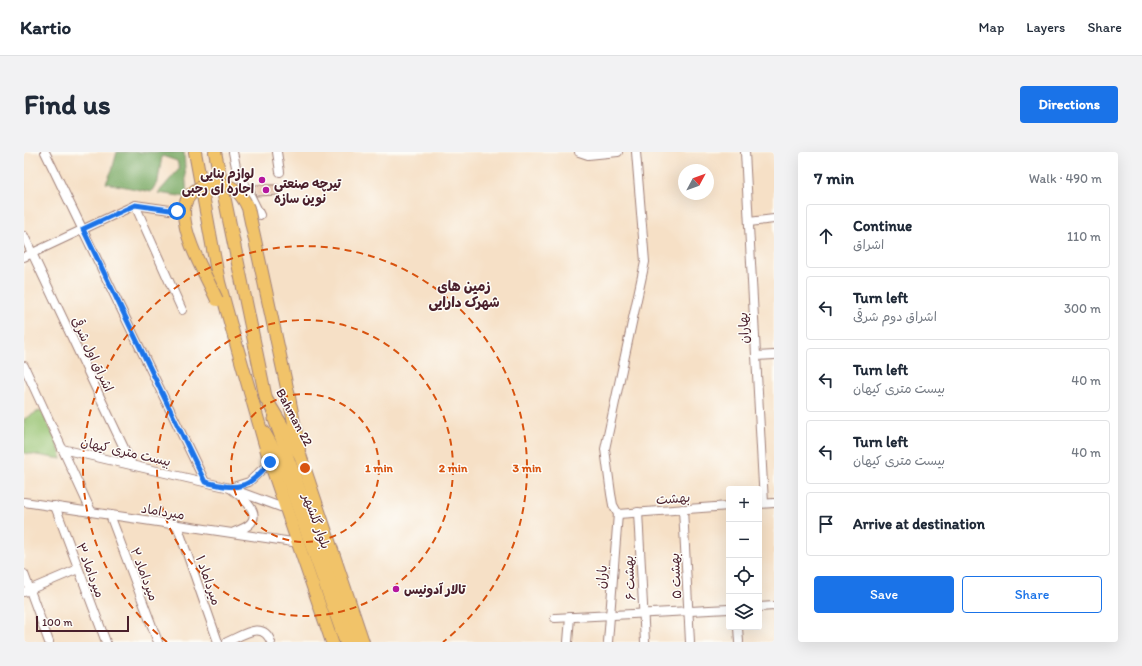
<!DOCTYPE html>
<html lang="en">
<head>
<meta charset="utf-8">
<style>
	:root { --surface:#fff; --page:#f2f2f3; --text:#1f2937; --muted:#747a83; --line:#e0e1e3; --accent:#1a73e8 }
	body { margin:0; font-family:Itim,"Playpen Sans Arabic",sans-serif; background:var(--page); color:var(--text) }
	.controls { position:absolute; right:12px; bottom:12px; display:grid; overflow:hidden; border-radius:4px; box-shadow:0 4px 16px #0002 }
	.controls button { width:36px; height:36px; display:grid; place-items:center; padding:0; border:0; border-bottom:1px solid var(--line); background:var(--surface); color:var(--text); font:20px sans-serif }
	.compass { position:absolute; left:654px; top:12px; width:36px; height:36px; border-radius:50%; background:var(--surface); box-shadow:0 4px 16px #0002; rotate:49deg }
	.scale { position:absolute; left:12px; bottom:10px; width:93px; box-sizing:border-box; padding-left:4px; border:2px solid #4a1f2b; border-top:0; font-size:11px; line-height:14px; white-space:nowrap; color:#4a1f2b; -webkit-text-stroke:3px #fdfcf7; paint-order:stroke }
	.stop { position:absolute; width:12px; height:12px; margin:-9px; border:3px solid #1a73e8; border-radius:50%; background:#fff }
	.stop.end { background:#1a73e8; border-color:#fff; box-shadow:0 1px 4px #0008 }
	.list { margin:0; padding:0; list-style:none }
	h2 { display:flex; justify-content:space-between; align-items:center; height:52px; margin:0; padding:0 16px; font-size:17px }
	h2 small { font-size:13px; font-weight:400; color:var(--muted) }
	.list li { display:grid; grid-template-columns:26px 1fr auto; gap:12px; align-items:center; box-sizing:border-box; height:64px; margin:0 8px 8px; padding:0 8px; border:1px solid var(--line); border-radius:4px }
	.list b { display:block; font-size:15px; white-space:nowrap }
	.list p { margin:0; font-size:13px; white-space:nowrap; color:var(--muted) }
	.list em { font-size:13px; font-style:normal; color:var(--muted) }
	.actions { display:flex; gap:8px; padding:12px 16px }
	.actions a { flex:1; padding:9px 0; border:1px solid var(--accent); border-radius:4px; text-align:center; font-size:14px; color:var(--accent) }
	.actions .main { background:var(--accent); color:#fff }
	.icon { flex:none; width:22px; height:22px; fill:none; stroke:currentColor; stroke-width:2; stroke-linecap:round; stroke-linejoin:round }
	.map { position:relative; flex:none; width:750px; height:490px; overflow:hidden; border-radius:4px }
	header { display:flex; align-items:center; gap:24px; box-sizing:border-box; height:56px; padding:0 20px; background:var(--surface); border-bottom:1px solid var(--line) }
	header strong { font-size:19px }
	nav { display:flex; gap:22px; margin-inline-start:auto; font-size:14px }
	.intro { display:flex; align-items:center; justify-content:space-between; box-sizing:border-box; height:96px; padding:0 24px }
	h1 { margin:0; font-size:28px }
	.button { padding:10px 18px; border-radius:4px; background:var(--accent); color:#fff; font-size:14px; font-weight:700 }
	main { display:flex; gap:24px; padding:0 24px }
	aside { flex:1; background:var(--surface); border-radius:4px; box-shadow:0 4px 16px #0002 }
	.map>svg:first-child { display:block }
	.green { fill:#97c371; stroke:#70714e }
	.forest { fill:#79a963; stroke:#626447 }
	.building { fill:#d69972 }
	.lines { fill:none; stroke-linecap:round; stroke-linejoin:round }
	.minor-casing { stroke:#a08078; stroke-width:10 }
	.major-casing { stroke:#a08078; stroke-width:13 }
	.highway-casing { stroke:#a08078; stroke-width:14 }
	.minor { stroke:#fff; stroke-width:8 }
	.major { stroke:#f1c369; stroke-width:11 }
	.highway { stroke:#f1c369; stroke-width:12 }
	.highway-bridge-casing { stroke:#a08078; stroke-width:14; stroke-linecap:butt }
	.highway-bridge { stroke:#f1c369; stroke-width:12 }
	.route { stroke:#1a73e8; stroke-width:5 }
	.ring { fill:none; stroke:#d8530f; stroke-width:2; stroke-dasharray:7 5 }
	.poi-dot { fill:#b5179e; stroke:#fdfcf7; stroke-width:1.5 }
	.labels { text-anchor:middle; stroke-width:3; stroke-linejoin:round; paint-order:stroke }
	.poi-label { font-size:13px; font-weight:bold; fill:#4a1f2b; stroke:#fdfcf7; text-anchor:start }
	.street-label { font-size:13px; fill:#4a1f2b; stroke:#fdfcf7 }
	.neighbourhood-label { font-size:14px; font-weight:bold; fill:#4a1f2b; stroke:#fdfcf7 }
	.centre { fill:#d8530f; stroke:#fdfcf7; stroke-width:2 }
	.ring-label { font-size:12px; text-anchor:middle; font-weight:bold; fill:#d8530f; stroke:#fdfcf7; stroke-width:3; stroke-linejoin:round; paint-order:stroke }
</style>
</head>
<body>
<header>
<strong>Kartio</strong>
<nav><a>Map</a><a>Layers</a><a>Share</a></nav>
</header>
<div class="intro"><h1>Find us</h1><a class="button">Directions</a></div>
<main>
<div class="map">
<svg width="750" height="490" viewBox="0 0 750 490">
	<rect width="100%" height="100%" fill="#fdfcf7"/>
	<filter id="ink" filterUnits="userSpaceOnUse"><feTurbulence type="fractalNoise" baseFrequency=".025" numOctaves="2"/><feDisplacementMap in="SourceGraphic" scale="8" xChannelSelector="R" yChannelSelector="G"/><feConvolveMatrix kernelMatrix="1 2 1 2 8 2 1 2 1" color-interpolation-filters="sRGB"/></filter>
	<filter id="wash" filterUnits="userSpaceOnUse"><feTurbulence type="fractalNoise" baseFrequency=".012" numOctaves="4" result="noise"/><feDisplacementMap in="SourceGraphic" scale="16" xChannelSelector="R" yChannelSelector="G"/><feGaussianBlur stdDeviation="0.9" result="paint"/><feColorMatrix in="noise" values="0 0 0 0 0 0 0 0 0 0 0 0 0 0 0 0 0 1.4 0 .05"/><feComposite in="paint" operator="in"/></filter>
	<g filter="url(#wash)">
		<rect width="100%" height="100%" fill="#f6e0c6"/>
		<path class="green" d="M17,258L33,291L38,307L0,301V267Z"/>
		<path class="forest" d="M93,0H160L163,45L134,41L155,17L153,9L138,4L134,29L127,40L82,31L88,18Z"/>
		<g id="blocks">
			<path class="building" d="M229,33H254L255,43L232,44Z"/>
		</g>
	</g>
	<g filter="url(#ink)">
		<use href="#blocks" fill-opacity="0" stroke="#a08078" stroke-width="1"/>
		<g class="lines">
			<defs>
				<g id="minor">
					<path d="M21,0L181,330"/>
					<path d="M209,0L212,15L236,63"/>
					<path d="M253,0L256,20"/>
					<path d="M555,0L564,3L594,0"/>
					<path d="M721,0L740,351"/>
					<path d="M111,53L158,158"/>
					<path d="M725,70L750,67"/>
					<path d="M0,84L108,313"/>
					<path d="M0,105L111,53L153,59"/>
					<path d="M732,204L750,203"/>
					<path d="M0,214L67,359"/>
					<path d="M38,297L206,336L225,330L246,310"/>
					<path d="M206,336C225,350 246,369 210,380"/>
					<path d="M216,340L262,357"/>
					<path d="M0,350L275,391"/>
					<path d="M735,352L750,351"/>
					<path d="M31,354L82,490"/>
					<path d="M659,357L666,490"/>
					<path d="M614,360L621,490"/>
					<path d="M594,362L589,353L587,342L581,297L621,110L612,0"/>
					<path d="M594,362L705,354"/>
					<path d="M86,363L134,490"/>
					<path d="M153,373L194,490"/>
					<path d="M0,422L25,490"/>
					<path d="M0,440L54,417"/>
					<path d="M735,455L750,454"/>
					<path d="M531,466L705,457"/>
					<path d="M714,475L715,490"/>
					<path d="M203,490C219,483 239,468 247,490"/>
					<path d="M544,490L546,465"/>
					<path d="M584,490L594,362"/>
				</g>
				<g id="major">
					<path d="M250,267L332,490"/>
					<path d="M240,279L257,309L321,490"/>
				</g>
				<g id="highway">
					<path d="M171,0L195,130L209,181L246,310L308,490"/>
					<path d="M191,0L242,247L276,303L339,490"/>
					<path d="M265,245L275,297"/>
				</g>
			</defs>
			<use href="#minor" class="minor-casing"/>
			<use href="#major" class="major-casing"/>
			<use href="#highway" class="highway-casing"/>
			<use href="#minor" class="minor"/>
			<use href="#major" class="major"/>
			<use href="#highway" class="highway"/>
			<defs>
				<path id="highway-bridge" d="M193,148C182,123 160,88 160,60C160,36 191,24 210,37C217,42 221,49 224,56L265,245"/>
			</defs>
			<use href="#highway-bridge" class="highway-bridge-casing"/>
			<use href="#highway-bridge" class="highway-bridge"/>
		</g>
	</g>
	<g class="lines" filter="url(#ink)">
		<path class="route" d="M153,59L111,53L59,77L181,330C215,338 222,338 246,310"/>
	</g>
	<g class="ring">
		<circle cx="281" cy="316" r="74"/>
		<circle cx="281" cy="316" r="148"/>
		<path d="M143 490A222 222 0 1 1 419 490"/>
	</g>
	<g class="poi-dot">
		<circle cx="238" cy="28" r="4"/>
		<circle cx="242" cy="38" r="4"/>
		<circle cx="372" cy="437" r="4"/>
	</g>
	<g class="labels">
		<g class="poi-label">
			<text x="230" y="26" text-anchor="end">لوازم بنایی<tspan x="230" dy="15">اجاره ای رجبی</tspan></text>
			<text x="250" y="36">تیرچه صنعتی<tspan x="250" dy="15">نوین سازه</tspan></text>
			<text x="380" y="442">تالار آدونیس</text>
		</g>
		<g class="street-label">
			<text transform="translate(719 176) rotate(-93)" y="5">بهاران</text>
			<text transform="translate(69 202) rotate(65)" y="5">اشراق اول شرقی</text>
			<text transform="translate(271 265) rotate(62)" y="5">Bahman 22</text>
			<text transform="translate(102 299) rotate(13)" y="5">بیست متری کیهان</text>
			<text transform="translate(649 346) rotate(-4)" y="5">بهشت</text>
			<text transform="translate(139 359) rotate(9)" y="5">میرداماد</text>
			<text transform="translate(293 369) rotate(70)" y="5">بلوار گلشهر</text>
			<text transform="translate(67 418) rotate(69)" y="5">میرداماد ۳</text>
			<text transform="translate(121 422) rotate(69)" y="5">میرداماد ۲</text>
			<text transform="translate(651 424) rotate(-93)" y="5">بهشت ۵</text>
			<text transform="translate(577 425) rotate(-85)" y="5">باران</text>
			<text transform="translate(605 426) rotate(-93)" y="5">بهشت ۶</text>
			<text transform="translate(185 428) rotate(71)" y="5">میرداماد ۱</text>
		</g>
		<g class="neighbourhood-label">
			<text x="440" y="139">زمین های<tspan x="440" dy="16">شهرک دارایی</tspan></text>
		</g>
	</g>
	<circle cx="281" cy="316" r="6" class="centre"/>
	<g class="ring-label">
		<text x="355" y="320">1 min</text>
		<text x="429" y="320">2 min</text>
		<text x="503" y="320">3 min</text>
	</g>
</svg>
<div class="controls">
<button>+</button>
<button>−</button>
<button><svg class="icon" aria-label="locate" viewBox="0 0 24 24"><circle cx="12" cy="12" r="6"/><path d="M12 2v4M12 18v4M2 12h4M18 12h4"/></svg></button>
<button><svg class="icon" aria-label="layers" viewBox="0 0 24 24"><path d="M12 4l9 5-9 5-9-5zM3 14l9 5 9-5"/></svg></button>
</div>
<svg class="compass" viewBox="-18 -18 36 36"><path d="M0-13l5 13h-10z" fill="#e53935"/><path d="M0 13l5-13h-10z" fill="#747a83"/></svg>
<div class="scale">100 m</div>
<div class="stop" style="left:153px;top:59px"></div>
<div class="stop end" style="left:246px;top:310px"></div>
</div>
<aside>
<h2>7 min<small>Walk · 490 m</small></h2>
<ul class="list">
<li><svg class="icon" aria-label="ahead" viewBox="0 0 24 24"><path d="M12 20V5M6 11l6-6 6 6"/></svg><div><b>Continue</b><p>اشراق</p></div><em>110 m</em></li>
<li><svg class="icon" aria-label="left" viewBox="0 0 24 24"><path d="M17 20v-9H6M10 6l-5 5 5 5"/></svg><div><b>Turn left</b><p>اشراق دوم شرقی</p></div><em>300 m</em></li>
<li><svg class="icon" aria-label="left" viewBox="0 0 24 24"><path d="M17 20v-9H6M10 6l-5 5 5 5"/></svg><div><b>Turn left</b><p>بیست متری کیهان</p></div><em>40 m</em></li>
<li><svg class="icon" aria-label="left" viewBox="0 0 24 24"><path d="M17 20v-9H6M10 6l-5 5 5 5"/></svg><div><b>Turn left</b><p>بیست متری کیهان</p></div><em>40 m</em></li>
<li><svg class="icon" aria-label="arrive" viewBox="0 0 24 24"><path d="M6 21V4h12l-3 4 3 4H6"/></svg><div><b>Arrive at destination</b></div></li>
</ul>
<div class="actions"><a class="main">Save</a><a>Share</a></div>
</aside>
</main>
</body>
</html>
